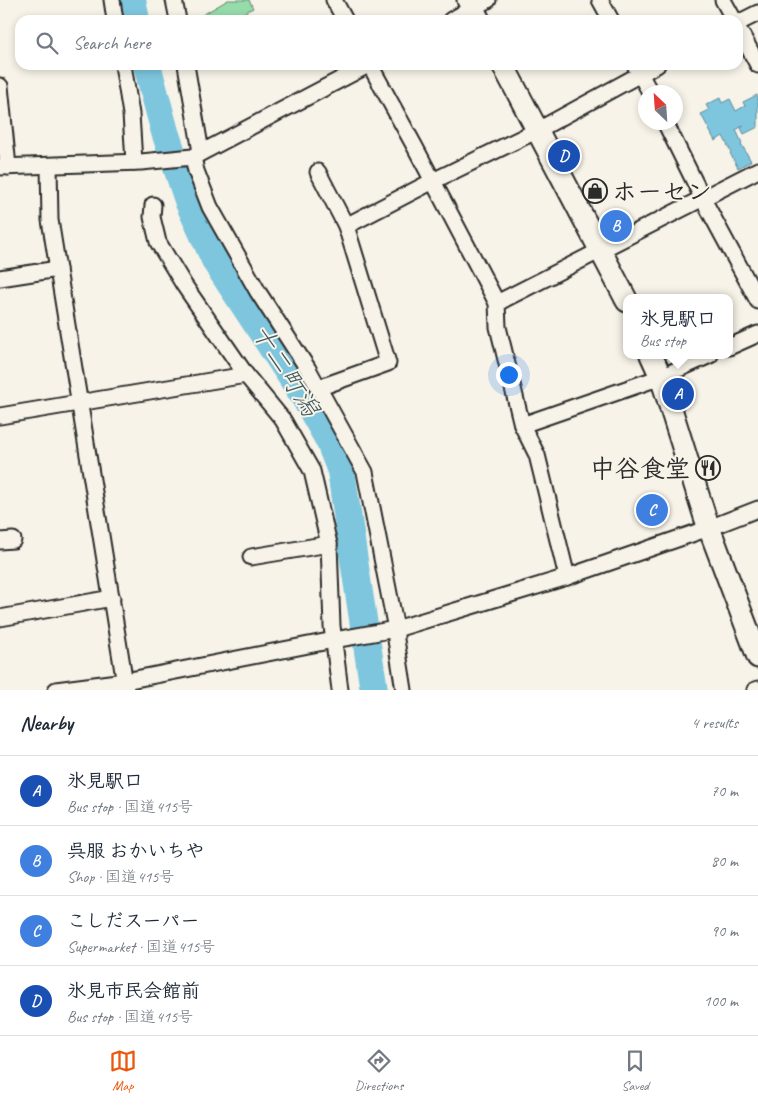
<!DOCTYPE html>
<html lang="en">
<head>
<meta charset="utf-8">
<style>
	:root { --surface:#fff; --page:#f2f2f3; --text:#1f2937; --muted:#747a83; --line:#e0e1e3; --accent:#ea580c }
	body { margin:0; font-family:Caveat,"Klee One",sans-serif; background:var(--page); color:var(--text) }
	.compass { position:absolute; left:638px; top:85px; width:45px; height:45px; border-radius:50%; background:var(--surface); box-shadow:0 2px 8px #0003; rotate:335deg }
	.you { position:absolute; left:508px; top:374px; width:18px; height:18px; margin:-12px; border:4px solid #fff; border-radius:50%; background:#1a73e8; box-shadow:0 0 0 8px #1a73e833 }
	.badge { display:grid; place-items:center; width:32px; height:32px; border-radius:50%; background:var(--accent); color:#fff; font-size:16px; font-weight:700 }
	.pin { position:absolute; translate:-50% -50%; border:2px solid #fff; box-shadow:0 1px 5px #0006 }
	.popup { position:absolute; left:623px; top:294px; width:110px; height:65px; box-sizing:border-box; display:grid; place-content:center; border-radius:10px; background:var(--surface); filter:drop-shadow(0 1px 4px #0005); font-size:16px; white-space:nowrap; color:var(--muted) }
	.popup b { font-size:19px; color:var(--text) }
	.popup::after { content:''; position:absolute; left:50%; top:100%; margin-left:-10px; border:10px solid transparent; border-top-color:var(--surface) }
	.list { margin:0; padding:0; list-style:none }
	h2 { display:flex; justify-content:space-between; align-items:center; height:65px; margin:0; padding:0 20px; font-size:21px }
	h2 small { font-size:16px; font-weight:400; color:var(--muted) }
	.list li { display:grid; grid-template-columns:32px 1fr auto; gap:15px; align-items:center; box-sizing:border-box; height:70px; padding:0 20px; border-top:1px solid var(--line) }
	.list b { display:block; font-size:19px; white-space:nowrap }
	.list p { margin:0; font-size:16px; white-space:nowrap; color:var(--muted) }
	.list em { font-size:16px; font-style:normal; color:var(--muted) }
	.icon { flex:none; width:28px; height:28px; fill:none; stroke:currentColor; stroke-width:2; stroke-linecap:round; stroke-linejoin:round }
	.map { position:relative; flex:none; width:758px; height:690px; overflow:hidden }
	.search { position:absolute; background:var(--surface); box-shadow:0 2px 8px #0003; left:15px; right:15px; top:15px; height:55px; display:flex; align-items:center; gap:12px; box-sizing:border-box; padding:0 18px; border-radius:15px; color:var(--muted); font-size:19px }
	.sheet { height:345px; background:var(--surface) }
	nav { display:flex; justify-content:space-around; align-items:center; box-sizing:border-box; height:70px; border-top:1px solid var(--line); background:var(--surface); font-size:14px; color:var(--muted) }
	nav a { display:grid; justify-items:center; gap:2px }
	nav .on { color:var(--accent) }
	.map>svg:first-child { display:block }
	.green { fill:#95dcaa; stroke:#60846a }
	.water { fill:#7dc6de; stroke:#5c8896 }
	.lines { fill:none; stroke-linecap:round; stroke-linejoin:round }
	.river { stroke:#7dc6de; stroke-width:28 }
	.minor-casing { stroke:#2b2b2b; stroke-width:19 }
	.highway-casing { stroke:#2b2b2b; stroke-width:25 }
	.minor { stroke:#f7f3e8; stroke-width:15 }
	.highway { stroke:#f7f3e8; stroke-width:21 }
	.labels { text-anchor:middle; stroke-width:4; stroke-linejoin:round; paint-order:stroke }
	.poi-label { font-size:25px; font-weight:bold; fill:#2b2b2b; stroke:#f7f3e8; text-anchor:start }
	.water-label { font-size:26px; font-style:italic; fill:#445a61; stroke:#f7f3e8 }
</style>
</head>
<body>
<div class="map">
<svg width="758" height="690" viewBox="0 0 758 690">
	<rect width="100%" height="100%" fill="#f7f3e8"/>
	<filter id="ink" filterUnits="userSpaceOnUse"><feTurbulence type="fractalNoise" baseFrequency=".02" numOctaves="2"/><feDisplacementMap in="SourceGraphic" scale="10" xChannelSelector="R" yChannelSelector="G"/><feConvolveMatrix kernelMatrix="1 2 1 2 8 2 1 2 1" color-interpolation-filters="sRGB"/></filter>
	<g filter="url(#ink)">
		<path class="green" d="M228,0H249L253,8L230,20H201L199,17Z"/>
		<path class="water" d="M757,95L758,98V127L744,134L741,128L744,125L736,130L742,143L741,144L742,147H743L751,161L738,168L730,153L731,152L723,136L715,141L701,114L709,110L706,105L720,98L722,103L730,99L736,111L745,106L743,102Z"/>
		<g class="lines">
			<g class="river">
				<path d="M132,0L136,20"/>
				<path d="M147,65L165,132L189,203L216,262L304,396L329,440L341,471L353,554L374,690"/>
			</g>
			<defs>
				<g id="minor">
					<path d="M112,0L115,20"/>
					<path d="M174,0L178,20"/>
					<path d="M334,0L345,20"/>
					<path d="M600,0L611,20"/>
					<path d="M723,0L734,20"/>
					<path d="M451,20L488,0"/>
					<path d="M738,23L758,13"/>
					<path d="M738,28L758,65"/>
					<path d="M123,65L131,114L134,162"/>
					<path d="M186,65L201,152"/>
					<path d="M370,65L415,147L497,303L498,327L522,425L537,455L567,577"/>
					<path d="M635,65L650,92"/>
					<path d="M0,86L8,167"/>
					<path d="M665,122L703,199L758,301"/>
					<path d="M193,157L196,171L210,207L258,292L308,369L365,472L396,629V640L404,690"/>
					<path d="M49,166L50,220L126,690"/>
					<path d="M0,167L141,162L193,157L368,65"/>
					<path d="M318,172L346,226"/>
					<path d="M153,205L152,217L158,242L184,285L246,375L283,420L312,471L329,544L332,626L340,690"/>
					<path d="M0,278L58,269"/>
					<path d="M497,303L758,170"/>
					<path d="M729,347L758,334"/>
					<path d="M318,388L388,363L346,226L433,181L538,130L657,65"/>
					<path d="M0,416L246,375"/>
					<path d="M522,425L661,377L710,355"/>
					<path d="M0,541L13,540"/>
					<path d="M251,557L329,544"/>
					<path d="M0,618L112,598"/>
					<path d="M56,690L125,681L334,640L396,629L567,577L709,528L758,509"/>
					<path d="M755,690L758,689"/>
				</g>
				<g id="highway">
					<path d="M468,0L479,20"/>
					<path d="M503,65L627,301"/>
					<path d="M651,355L661,377L705,517L758,657"/>
				</g>
			</defs>
			<use href="#minor" class="minor-casing"/>
			<use href="#highway" class="highway-casing"/>
			<use href="#minor" class="minor"/>
			<use href="#highway" class="highway"/>
		</g>
	</g>
	<defs>
		<symbol id="shop-ring" viewBox="-11 -11 22 22"><circle r="9.5" fill="#f7f3e8" stroke="#2b2b2b" stroke-width="1.5"/><path d="M-5-2.5h2.3a2.7 3.5 0 0 1 5.4 0H5L5.5 6h-11ZM-1.5-2.5h3a1.5 2.3 0 0 0-3 0Z" fill="#2b2b2b"/></symbol>
		<symbol id="restaurant-ring" viewBox="-11 -11 22 22"><circle r="9.5" fill="#f7f3e8" stroke="#2b2b2b" stroke-width="1.5"/><path d="M-5-6h1v4h1v-4h1v4h1v-4h1v5L-1.5 .5V6h-2V.5L-5-1ZM5-6V6H3V1.5H1.5Q1.5-4 5-6Z" fill="#2b2b2b"/></symbol>
	</defs>
	<g fill-rule="evenodd">
		<use href="#shop-ring" x="581" y="177" width="28" height="28"/>
		<use href="#restaurant-ring" x="694" y="454" width="28" height="28"/>
	</g>
	<g class="labels">
		<g class="poi-label">
			<text x="612" y="200">ホーセン</text>
			<text x="690" y="477" text-anchor="end">中谷食堂</text>
		</g>
		<g class="water-label">
			<text transform="translate(286 370) rotate(58)" y="9">十二町潟</text>
		</g>
	</g>
</svg>
<svg class="compass" viewBox="-18 -18 36 36"><path d="M0-13l5 13h-10z" fill="#e53935"/><path d="M0 13l5-13h-10z" fill="#747a83"/></svg>
<div class="you"></div>
<div class="pin badge" style="left:678px;top:394px;background:#1a4fb4">A</div>
<div class="popup"><b>氷見駅口</b>Bus stop</div>
<div class="pin badge" style="left:616px;top:226px;background:#3f7fe0">B</div>
<div class="pin badge" style="left:652px;top:510px;background:#3f7fe0">C</div>
<div class="pin badge" style="left:564px;top:156px;background:#1a4fb4">D</div>
<div class="search"><svg class="icon" aria-label="search" viewBox="0 0 24 24"><circle cx="10" cy="10" r="6"/><path d="M15 15l6 6"/></svg>Search here</div>
</div>
<section class="sheet">
<h2>Nearby<small>4 results</small></h2>
<ul class="list">
<li><span class="badge" style="background:#1a4fb4">A</span><div><b>氷見駅口</b><p>Bus stop · 国道415号</p></div><em>70 m</em></li>
<li><span class="badge" style="background:#3f7fe0">B</span><div><b>呉服 おかいちや</b><p>Shop · 国道415号</p></div><em>80 m</em></li>
<li><span class="badge" style="background:#3f7fe0">C</span><div><b>こしだスーパー</b><p>Supermarket · 国道415号</p></div><em>90 m</em></li>
<li><span class="badge" style="background:#1a4fb4">D</span><div><b>氷見市民会館前</b><p>Bus stop · 国道415号</p></div><em>100 m</em></li>
</ul>
</section>
<nav>
<a class="on"><svg class="icon" aria-label="map" viewBox="0 0 24 24"><path d="M3 6l6-2 6 2 6-2v14l-6 2-6-2-6 2zM9 4v14M15 6v14"/></svg>Map</a>
<a><svg class="icon" aria-label="directions" viewBox="0 0 24 24"><path d="M12 3l9 9-9 9-9-9zM9 14v-3h6M13 9l2 2-2 2"/></svg>Directions</a>
<a><svg class="icon" aria-label="saved" viewBox="0 0 24 24"><path d="M7 4h10v16l-5-4-5 4z"/></svg>Saved</a>
</nav>
</body>
</html>
